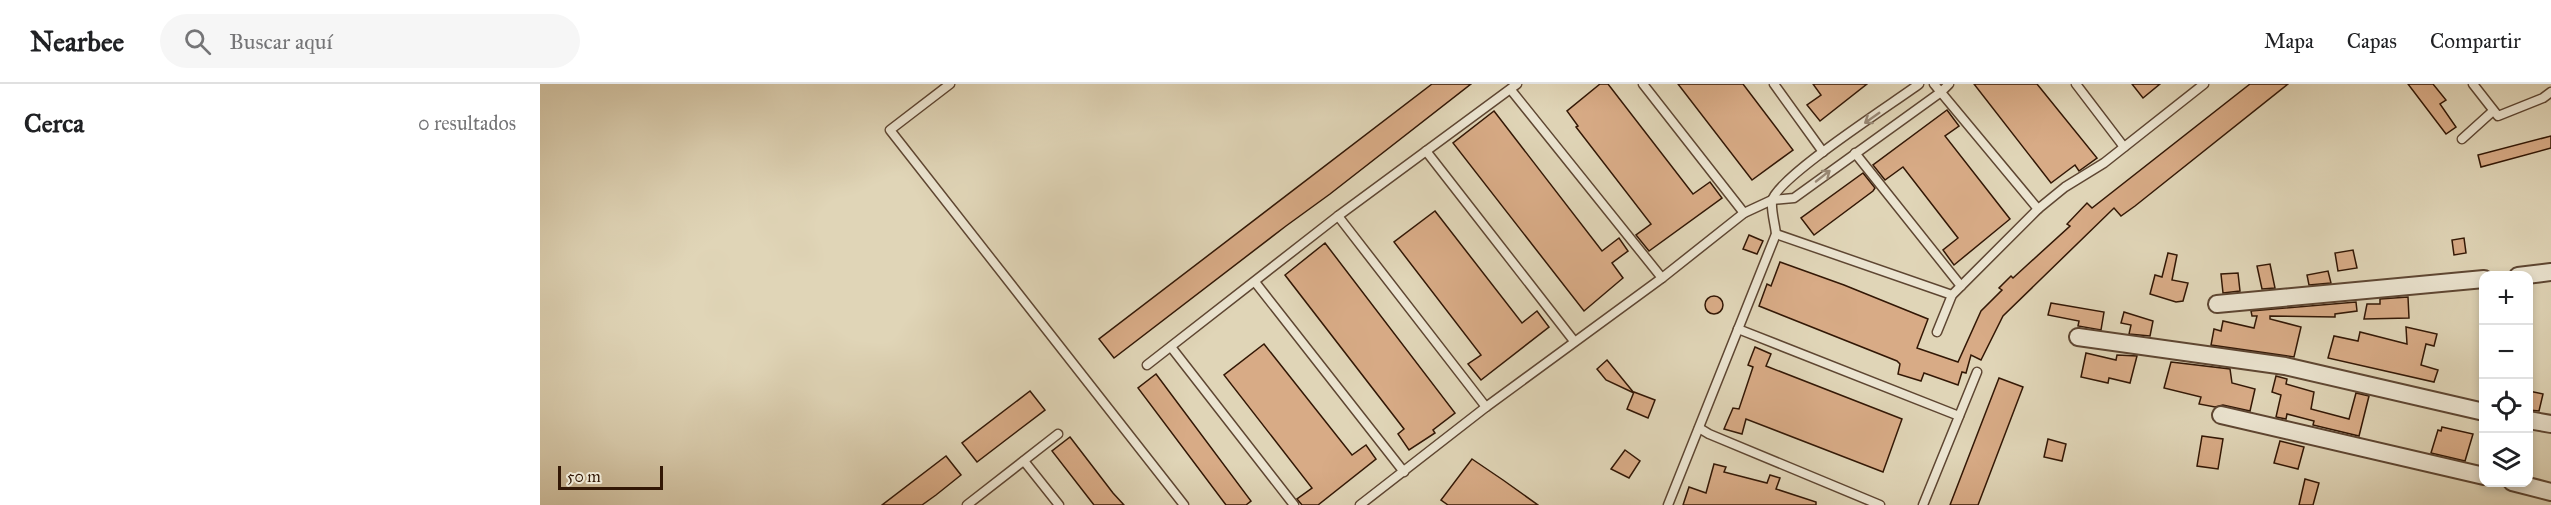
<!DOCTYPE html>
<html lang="es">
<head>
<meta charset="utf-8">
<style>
	:root { --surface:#fff; --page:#f6f6f6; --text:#202124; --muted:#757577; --line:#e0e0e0 }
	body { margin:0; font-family:"IM FELL Great Primer",serif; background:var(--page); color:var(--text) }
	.controls { position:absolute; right:18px; bottom:18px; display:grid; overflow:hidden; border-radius:12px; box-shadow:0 3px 9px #0003 }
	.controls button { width:54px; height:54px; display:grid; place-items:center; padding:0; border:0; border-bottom:2px solid var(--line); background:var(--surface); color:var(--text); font:30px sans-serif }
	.scale { position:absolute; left:18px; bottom:15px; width:105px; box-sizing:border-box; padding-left:6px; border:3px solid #321705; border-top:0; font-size:16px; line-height:21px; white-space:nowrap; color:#321705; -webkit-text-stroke:4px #ebe4d0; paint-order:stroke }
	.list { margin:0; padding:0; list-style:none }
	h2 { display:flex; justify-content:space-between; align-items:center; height:78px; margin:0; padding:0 24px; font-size:26px }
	h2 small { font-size:20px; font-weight:400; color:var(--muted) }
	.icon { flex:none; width:33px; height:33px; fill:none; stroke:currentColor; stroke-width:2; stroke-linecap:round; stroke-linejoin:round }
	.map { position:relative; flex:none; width:2011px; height:421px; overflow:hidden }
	header { display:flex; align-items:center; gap:36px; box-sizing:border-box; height:84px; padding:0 30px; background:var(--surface); border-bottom:2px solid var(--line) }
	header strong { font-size:28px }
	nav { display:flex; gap:33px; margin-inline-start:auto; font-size:21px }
	.search { width:420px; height:54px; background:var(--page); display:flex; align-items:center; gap:15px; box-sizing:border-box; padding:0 21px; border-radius:33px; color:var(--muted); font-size:22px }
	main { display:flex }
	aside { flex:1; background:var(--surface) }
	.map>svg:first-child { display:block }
	.building { fill:#d8ab86; stroke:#321705; stroke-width:1.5 }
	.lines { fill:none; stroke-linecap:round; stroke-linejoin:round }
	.lane-casing { stroke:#5e4632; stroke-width:11 }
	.street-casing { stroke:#5e4632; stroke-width:20 }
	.lane { stroke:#ebe4d0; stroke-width:8 }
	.street { stroke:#ebe4d0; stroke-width:16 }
	.oneway { stroke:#988875 }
</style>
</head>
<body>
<header>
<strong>Nearbee</strong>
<div class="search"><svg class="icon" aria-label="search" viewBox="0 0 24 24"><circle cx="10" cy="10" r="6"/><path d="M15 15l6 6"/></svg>Buscar aquí</div>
<nav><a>Mapa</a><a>Capas</a><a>Compartir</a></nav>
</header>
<main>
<aside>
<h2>Cerca<small>0 resultados</small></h2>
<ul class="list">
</ul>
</aside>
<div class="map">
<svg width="2011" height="421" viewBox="0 0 2011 421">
	<rect width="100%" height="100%" fill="#e0d5b7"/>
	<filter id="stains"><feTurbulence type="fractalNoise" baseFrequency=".00333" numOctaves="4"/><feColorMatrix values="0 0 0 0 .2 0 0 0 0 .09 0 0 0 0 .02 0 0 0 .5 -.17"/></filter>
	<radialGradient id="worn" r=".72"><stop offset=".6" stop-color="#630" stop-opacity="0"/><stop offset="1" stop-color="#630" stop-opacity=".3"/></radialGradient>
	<g class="building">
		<path d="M892,0H931L790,110L746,142L574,274L559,255Z"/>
		<path d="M1060,0H1068L1153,110L1170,98L1182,114L1109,167L1096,151L1111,140L1036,43L1038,42L1027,27Z"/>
		<path d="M1138,0H1203L1253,66L1212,96Z"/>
		<path d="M1273,0H1327L1280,37L1267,21L1281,11Z"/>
		<path d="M1434,0H1497L1557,74L1539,87L1535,81L1511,99Z"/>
		<path d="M1592,0H1620L1603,14Z"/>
		<path d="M1710,0H1748L1595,122L1581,132L1574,124L1463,232L1441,276L1431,271L1426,289L1422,288L1418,301L1384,289L1381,297L1358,290L1360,280L1357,277L1219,222L1227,200L1231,202L1240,178L1304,201L1388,235L1377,264L1418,278L1441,227L1462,206L1459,204L1471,192L1473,194L1530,142L1527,140L1547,119L1552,124Z"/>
		<path d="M1868,0H1893L1906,16L1900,20L1916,43L1906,50Z"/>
		<path d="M1407,26L1419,42L1405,52L1470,135L1414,181L1403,166L1418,154L1363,83L1345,96L1333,81Z"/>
		<path d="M954,27L1062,167L1079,154L1088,167L1072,179L1083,194L1044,227L913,59Z"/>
		<path d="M2011,52V64L1941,83L1938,71Z"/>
		<path d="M1323,89L1335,104L1333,107L1274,151L1261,134Z"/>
		<path d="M895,127L982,239L997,227L1009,243L941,296L928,280L941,271L854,158Z"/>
		<path d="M1209,151L1223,157L1217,170L1203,165Z"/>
		<path d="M1924,154L1926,169L1914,171L1912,156Z"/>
		<path d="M785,159L915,329L893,346L895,349L869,366L858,350L864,345L745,191Z"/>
		<path d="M1813,166L1817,184L1798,187L1795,169Z"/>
		<path d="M1628,169L1637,171L1632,196L1648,199L1643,217L1636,218L1610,210L1615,191L1622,193Z"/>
		<path d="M1730,180L1735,204L1722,205L1717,182Z"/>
		<path d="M1788,187L1791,199L1769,201L1767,191Z"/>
		<path d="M1698,189L1700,207L1683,209L1681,190Z"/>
		<circle cx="1174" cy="221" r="9"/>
		<path d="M1868,213L1869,234L1824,235L1827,220H1840V215Z"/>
		<path d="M1816,218L1817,227L1795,230V233L1730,232V235L1761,243L1754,273L1671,261L1674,245L1681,247L1683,237L1714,244L1717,232H1712L1711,227Z"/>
		<path d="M1511,219L1564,228L1561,246L1538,242L1539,237L1508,231Z"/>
		<path d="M1584,228L1613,237L1610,252L1589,250L1591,241L1581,239Z"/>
		<path d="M1866,243L1897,250L1894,262L1886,260L1881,281L1898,286L1894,298L1788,274L1794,252L1818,257L1820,248L1867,260Z"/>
		<path d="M724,260L812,371L826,361L836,375L778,421H762L757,415L772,404L684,291Z"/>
		<path d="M1215,263L1231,270L1226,282L1362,335L1343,388L1206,335L1202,350L1184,345L1193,324L1199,325L1213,283L1208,281Z"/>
		<path d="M1546,269L1576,276L1577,271L1597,272L1590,299L1569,294L1568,299L1541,293Z"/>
		<path d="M1067,276L1094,309L1066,296L1057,285Z"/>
		<path d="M1631,278L1690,285L1692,299L1715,305L1710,327L1683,321L1675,323L1659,320L1661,313L1624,304Z"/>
		<path d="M616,290L711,417L706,421H686L598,304Z"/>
		<path d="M1736,292L1747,295L1746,300L1774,308L1771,325L1809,335L1816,309L1829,312L1819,352L1773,341L1774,337L1747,330L1746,335L1736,333L1741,311L1732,308Z"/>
		<path d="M1459,294L1483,303L1438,421H1410Z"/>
		<path d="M490,307L505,326L437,378L422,359Z"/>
		<path d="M1989,307L2003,310L1999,327L1989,326Z"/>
		<path d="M1094,308L1115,316L1108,334L1087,325Z"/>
		<path d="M1902,343L1933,350L1925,377L1891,369L1898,346L1901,347Z"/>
		<path d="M1662,352L1683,355L1678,385L1657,382Z"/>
		<path d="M530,353L573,409L584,421H554L512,367Z"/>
		<path d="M1508,355L1526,360L1522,377L1504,373Z"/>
		<path d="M1740,357L1764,363L1758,385L1734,379Z"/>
		<path d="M1085,366L1100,377L1089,394L1071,385Z"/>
		<path d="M406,372L421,391L396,411L382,421H342Z"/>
		<path d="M932,375L963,396L998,421H908L901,416Z"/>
		<path d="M1174,380L1186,383L1184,388L1227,399L1230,391L1240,394L1236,405L1276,418V421H1143L1149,403L1166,409Z"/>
		<path d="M1765,395L1779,399L1773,421H1759Z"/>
	</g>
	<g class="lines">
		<defs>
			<g id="lane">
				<path d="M410,0L350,46L644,421"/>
				<path d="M1103,0L1204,129"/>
				<path d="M1234,0L1283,68"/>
				<path d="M1394,0L1498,125"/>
				<path d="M1536,0L1584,63"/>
				<path d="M1933,0L1958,32L2003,14L2011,8"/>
				<path d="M971,6L1122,194"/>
				<path d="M1922,55L1953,27"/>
				<path d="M886,67L1034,257"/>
				<path d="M1315,69L1421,202"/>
				<path d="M798,132L946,323"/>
				<path d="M1236,150L1412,211"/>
				<path d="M715,198L864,388"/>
				<path d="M1198,245L1419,332"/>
				<path d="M1397,248L1412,211L1498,125L1525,103L1564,79L1664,0"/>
				<path d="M631,263L754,421"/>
				<path d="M607,281L798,132L977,0"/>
				<path d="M1159,344L1169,350L1340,421"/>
				<path d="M484,377L519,421"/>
				<path d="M427,421L518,350"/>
				<path d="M820,421L946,323L1122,194L1204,129L1232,116L1254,114L1401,8L1409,0"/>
				<path d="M1128,421L1236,150C1235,140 1231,127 1232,117C1236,94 1355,18 1379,0"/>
				<path d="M1383,421L1437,288"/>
			</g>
			<g id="street">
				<path d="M1978,192L2011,188"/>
				<path d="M1677,220L1944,195"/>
				<path d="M1538,253L1745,282L1944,328"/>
				<path d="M1681,331L1944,392"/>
				<path d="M1988,336L2011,340"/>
				<path d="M1972,398L2011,408"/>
			</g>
		</defs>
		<use href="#lane" class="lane-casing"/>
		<use href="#street" class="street-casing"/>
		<use href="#lane" class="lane"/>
		<use href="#street" class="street"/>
	</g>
	<defs><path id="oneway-shaft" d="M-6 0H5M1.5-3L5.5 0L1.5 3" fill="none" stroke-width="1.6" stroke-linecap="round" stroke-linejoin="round" transform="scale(1.5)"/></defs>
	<g class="oneway">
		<use href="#oneway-shaft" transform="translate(1332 34) rotate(145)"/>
		<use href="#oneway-shaft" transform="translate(1283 92) rotate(-38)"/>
	</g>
	<rect width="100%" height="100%" filter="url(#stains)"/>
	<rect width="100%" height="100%" fill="url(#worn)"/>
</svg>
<div class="controls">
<button>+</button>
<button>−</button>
<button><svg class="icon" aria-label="locate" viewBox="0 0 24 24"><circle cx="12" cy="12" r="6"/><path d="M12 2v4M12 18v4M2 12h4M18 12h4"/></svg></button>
<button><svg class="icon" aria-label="layers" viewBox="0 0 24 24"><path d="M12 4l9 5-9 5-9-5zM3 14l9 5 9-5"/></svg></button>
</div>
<div class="scale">50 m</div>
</div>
</main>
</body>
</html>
